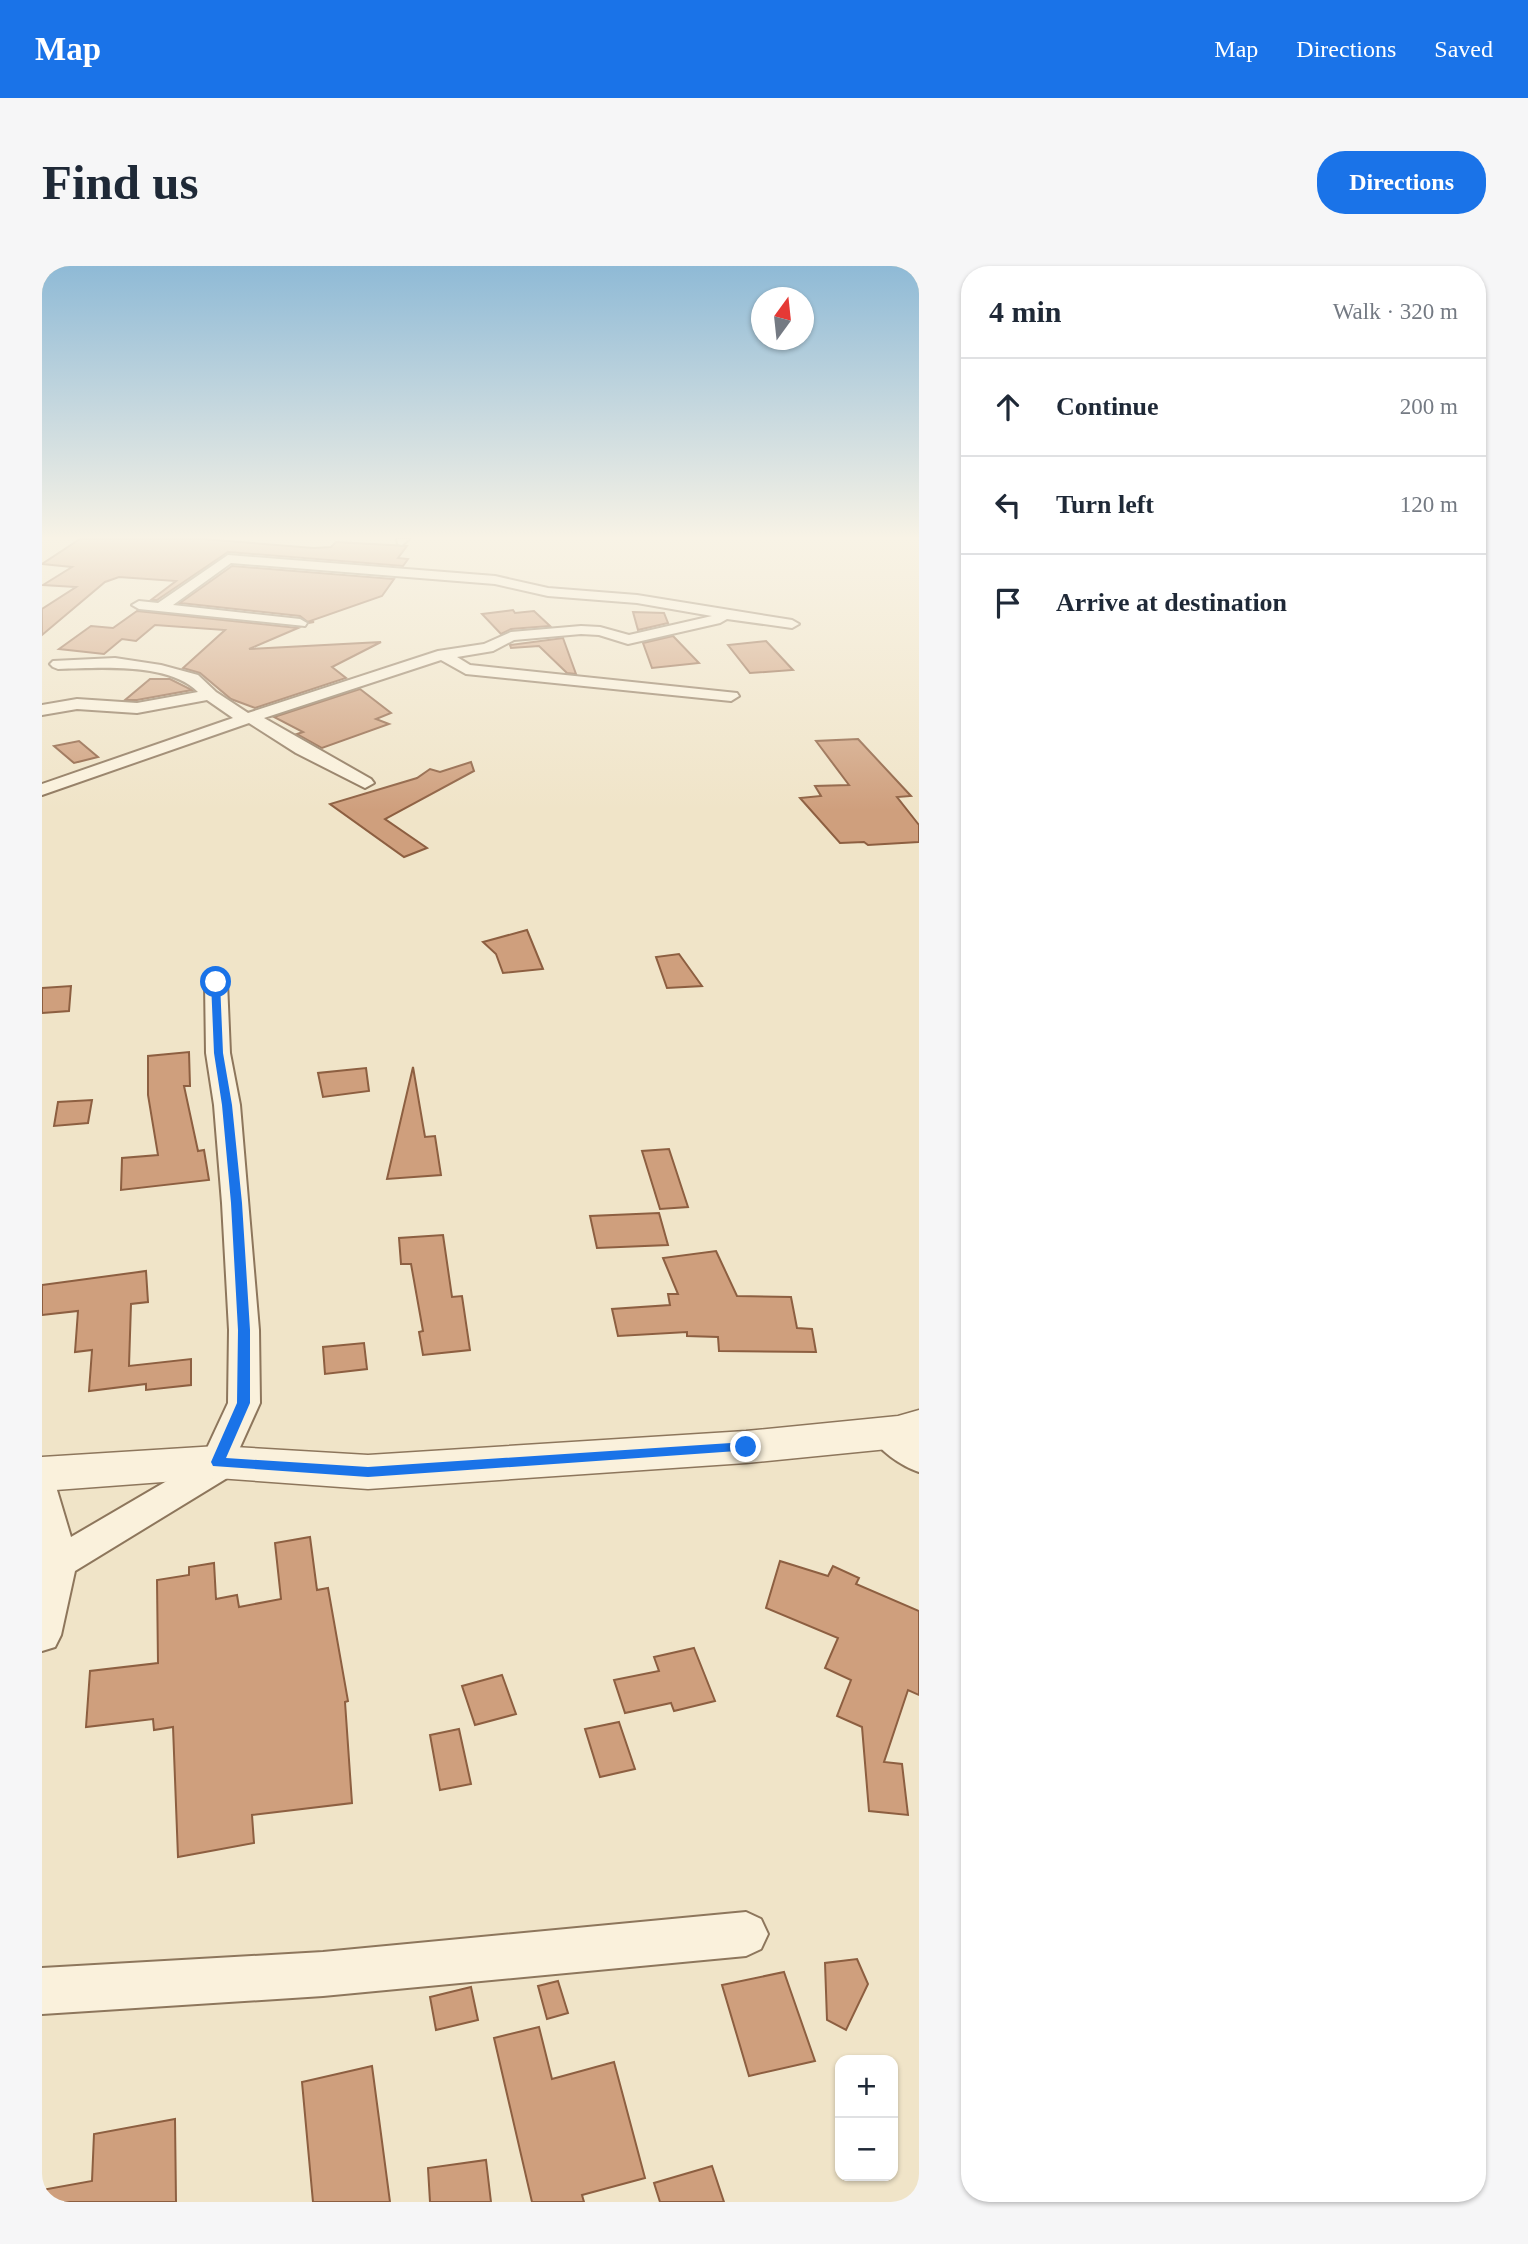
<!DOCTYPE html>
<html lang="en">
<head>
<meta charset="utf-8">
<style>
	:root { --surface:#fff; --page:#f6f6f7; --text:#1f2937; --muted:#747a83; --line:#e0e1e3; --accent:#1a73e8 }
	body { margin:0; font-family:"Times New Roman",serif; background:var(--page); color:var(--text) }
	.controls { position:absolute; right:21px; bottom:21px; display:grid; overflow:hidden; border-radius:14px; box-shadow:0 2px 5px #0004 }
	.controls button { width:63px; height:63px; display:grid; place-items:center; padding:0; border:0; border-bottom:2px solid var(--line); background:var(--surface); color:var(--text); font:35px sans-serif }
	.compass { position:absolute; left:709px; top:21px; width:63px; height:63px; border-radius:50%; background:var(--surface); box-shadow:0 2px 5px #0004; rotate:15deg }
	.stop { position:absolute; width:21px; height:21px; margin:-16px; border:5px solid #1a73e8; border-radius:50%; background:#fff }
	.stop.end { background:#1a73e8; border-color:#fff; box-shadow:0 2px 7px #0008 }
	.list { margin:0; padding:0; list-style:none }
	h2 { display:flex; justify-content:space-between; align-items:center; height:91px; margin:0; padding:0 28px; font-size:30px }
	h2 small { font-size:23px; font-weight:400; color:var(--muted) }
	.list li { display:grid; grid-template-columns:46px 1fr auto; gap:21px; align-items:center; box-sizing:border-box; height:98px; padding:0 28px; border-top:2px solid var(--line) }
	.list b { display:block; font-size:26px; white-space:nowrap }
	.list em { font-size:23px; font-style:normal; color:var(--muted) }
	.icon { flex:none; width:38px; height:38px; fill:none; stroke:currentColor; stroke-width:2; stroke-linecap:round; stroke-linejoin:round }
	.map { position:relative; flex:none; width:877px; height:1936px; overflow:hidden; border-radius:28px }
	header { display:flex; align-items:center; gap:42px; box-sizing:border-box; height:98px; padding:0 35px; background:var(--accent); color:#fff }
	header strong { font-size:33px }
	nav { display:flex; gap:38px; margin-inline-start:auto; font-size:24px }
	.intro { display:flex; align-items:center; justify-content:space-between; box-sizing:border-box; height:168px; padding:0 42px }
	h1 { margin:0; font-size:49px }
	.button { padding:18px 32px; border-radius:28px; background:var(--accent); color:#fff; font-size:24px; font-weight:700 }
	main { display:flex; gap:42px; padding:0 42px }
	aside { flex:1; background:var(--surface); border-radius:28px; box-shadow:0 2px 5px #0004 }
	.map>svg:first-child { display:block }
	.building { fill:#cf9f7d; stroke:#8d5f41; stroke-width:2 }
	.lines { fill:none; stroke-linecap:round; stroke-linejoin:round }
	.minor-casing { stroke:#8d765c; stroke-width:4 }
	.tertiary-casing { stroke:#8d765c; stroke-width:3 }
	.minor { fill:#faf1dc; fill-rule:evenodd }
	.tertiary { fill:#faf1dc; fill-rule:evenodd }
	.route { fill:#1a73e8 }
</style>
</head>
<body>
<header>
<strong>Map</strong>
<nav><a>Map</a><a>Directions</a><a>Saved</a></nav>
</header>
<div class="intro"><h1>Find us</h1><a class="button">Directions</a></div>
<main>
<div class="map">
<svg width="877" height="1936" viewBox="0 0 877 1936">
	<rect width="100%" height="100%" fill="#f0e4c8"/>
	<g class="building">
		<path d="M38,273H161L272,282L289,281L294,276L365,280L356,292L366,293L361,300L186,286L115,334H109L134,315L77,311L63,316L0,369V343L34,321L1,319L30,301L0,298Z"/>
		<path d="M190,300L352,313L340,330L268,355L272,356L267,357L258,350L138,337Z"/>
		<path d="M471,344L473,347L492,345L508,360L469,363L459,368L440,348Z"/>
		<path d="M95,345L256,362L207,383L339,376L290,401L304,412L213,442L189,433L158,407L141,402L183,364L113,359L94,375L80,373L62,388L17,383L49,360L71,362Z"/>
		<path d="M591,346L622,347L626,357L596,364Z"/>
		<path d="M631,370L657,397L610,402L601,377Z"/>
		<path d="M521,372L534,408L525,407L497,380L469,382L468,379Z"/>
		<path d="M724,375L751,404L708,407L686,379Z"/>
		<path d="M108,413H128L150,424L95,434H83Z"/>
		<path d="M318,423L349,447L334,453L347,458L280,482L255,468L261,466L232,451Z"/>
		<path d="M816,473L869,530L855,531L877,559V576L826,579L822,576L798,577L758,532L779,530L773,520L807,519L774,475Z"/>
		<path d="M37,475L56,491L32,497L12,480Z"/>
		<path d="M429,496L432,505L343,553L385,582L362,591L288,538L375,512L388,503L398,506Z"/>
		<path d="M485,664L501,703L461,707L454,688L441,676Z"/>
		<path d="M637,688L660,720L625,722L614,691Z"/>
		<path d="M29,720L27,745L0,747V722Z"/>
		<path d="M147,786L148,820H142L156,885L162,884L167,914L79,924L80,892L116,889L106,829V790Z"/>
		<path d="M371,801L383,871L393,870L399,909L345,913Z"/>
		<path d="M324,802L327,825L281,831L276,807Z"/>
		<path d="M50,834L46,857L12,860L16,836Z"/>
		<path d="M627,883L646,941L618,943L600,885Z"/>
		<path d="M617,947L626,979L555,982L548,950Z"/>
		<path d="M401,969L410,1031L420,1030L428,1084L381,1089L377,1066L381,1065L369,998H359L357,972Z"/>
		<path d="M674,985L695,1030L749,1031L755,1062L770,1063L774,1086L677,1085L676,1071L645,1070V1066L576,1070L570,1043L628,1039L626,1028H636L621,992Z"/>
		<path d="M104,1005L106,1036L89,1038L87,1100L149,1093V1119L104,1124V1118L47,1125L50,1084L33,1086L36,1045L0,1049V1019Z"/>
		<path d="M322,1077L325,1103L283,1108L281,1081Z"/>
		<path d="M268,1271L275,1324L286,1322L306,1435L303,1436L310,1537L210,1549L212,1577L136,1591L131,1461L112,1464L111,1453L44,1461L48,1405L116,1397L115,1314L147,1309V1301L172,1297L174,1333L195,1329L197,1341L239,1333L233,1277Z"/>
		<path d="M738,1295L786,1310L791,1300L817,1312L814,1318L877,1345V1429L866,1424L842,1496L860,1498L866,1549L827,1545L820,1461L795,1450L809,1414L783,1402L796,1372L724,1342Z"/>
		<path d="M652,1382L673,1435L632,1445L629,1437L583,1447L572,1414L617,1405L612,1391Z"/>
		<path d="M460,1409L474,1448L433,1459L420,1420Z"/>
		<path d="M577,1456L593,1503L558,1511L543,1463Z"/>
		<path d="M417,1463L429,1518L398,1524L388,1469Z"/>
		<path d="M815,1693L826,1718L804,1764L785,1754L783,1697Z"/>
		<path d="M742,1706L773,1795L707,1810L680,1719Z"/>
		<path d="M516,1715L526,1747L505,1753L496,1720Z"/>
		<path d="M429,1721L436,1754L394,1764L388,1731Z"/>
		<path d="M497,1761L510,1813L572,1796L603,1912L540,1929L542,1936H490L452,1772Z"/>
		<path d="M330,1800L348,1936H271L260,1816Z"/>
		<path d="M133,1853L134,1936H0V1924L50,1915L52,1868Z"/>
		<path d="M444,1894L449,1936H388L386,1902Z"/>
		<path d="M670,1900L682,1936H618L612,1917Z"/>
	</g>
	<g class="lines">
		<defs>
			<g id="minor">
				<path d="M355,273H367L360,279L356,278Z"/>
				<path d="M186,289L453,310L506,322L595,329L750,354L757,358L750,362L685,353L678,357L586,378L557,369L539,368L472,374L451,385L415,391L428,399L695,427L697,430L689,435L424,408L399,394L222,452L329,513L332,517L323,522L254,487L207,457L0,529V518L191,452L165,434L95,447L35,443L0,449V439L35,433L95,437L156,426C126,396 57,402 16,403L11,401L8,398L11,395L73,392L119,399L156,409L174,426L206,447L396,385L442,378L469,366L539,360L558,361L587,369L670,350L595,337L506,330L453,318L189,297L131,339L258,353L265,357L263,360L97,343L90,339L97,335L116,337Z"/>
				<path d="M174,709L182,711L185,716L188,787L198,839L217,1064L218,1137L195,1188L200,1197L195,1206L33,1305L19,1369L13,1381L0,1385V1210L12,1214L29,1271L159,1195L186,1137L187,1064L180,937L172,839L164,787L163,716L166,711Z"/>
				<path d="M843,1154L854,1158L877,1175V1206C859,1200 836,1184 827,1167L832,1158Z"/>
				<path d="M704,1646L719,1653L726,1668L719,1683L704,1690L281,1730L0,1748V1702L281,1686Z"/>
			</g>
			<path id="tertiary" d="M877,1144V1176L856,1182L704,1197L326,1223L175,1212L0,1225V1191L175,1180L326,1189L704,1165L856,1150Z"/>
		</defs>
		<use href="#minor" class="minor-casing"/>
		<use href="#tertiary" class="tertiary-casing"/>
		<use href="#minor" class="minor"/>
		<use href="#tertiary" class="tertiary"/>
	</g>
	<linearGradient id="sky" x2="0" y2="1"><stop stop-color="#8fbad6"/><stop offset="0.5" stop-color="#f8f3e6"/><stop offset="1" stop-color="#f8f3e6" stop-opacity="0"/></linearGradient>
	<rect width="877" height="544" fill="url(#sky)"/>
	<path class="route" d="M174,714L178,716L181,787L190,839L200,937L208,1064V1137L184,1192L326,1201L704,1176L711,1181L709,1184L326,1211L171,1200L169,1196L195,1137L196,1064L189,937L180,839L172,787L169,716Z"/>
</svg>
<div class="controls">
<button>+</button>
<button>−</button>
</div>
<svg class="compass" viewBox="-18 -18 36 36"><path d="M0-13l5 13h-10z" fill="#e53935"/><path d="M0 13l5-13h-10z" fill="#747a83"/></svg>
<div class="stop" style="left:174px;top:716px"></div>
<div class="stop end" style="left:704px;top:1181px"></div>
</div>
<aside>
<h2>4 min<small>Walk · 320 m</small></h2>
<ul class="list">
<li><svg class="icon" aria-label="ahead" viewBox="0 0 24 24"><path d="M12 20V5M6 11l6-6 6 6"/></svg><div><b>Continue</b></div><em>200 m</em></li>
<li><svg class="icon" aria-label="left" viewBox="0 0 24 24"><path d="M17 20v-9H6M10 6l-5 5 5 5"/></svg><div><b>Turn left</b></div><em>120 m</em></li>
<li><svg class="icon" aria-label="arrive" viewBox="0 0 24 24"><path d="M6 21V4h12l-3 4 3 4H6"/></svg><div><b>Arrive at destination</b></div></li>
</ul>
</aside>
</main>
</body>
</html>
